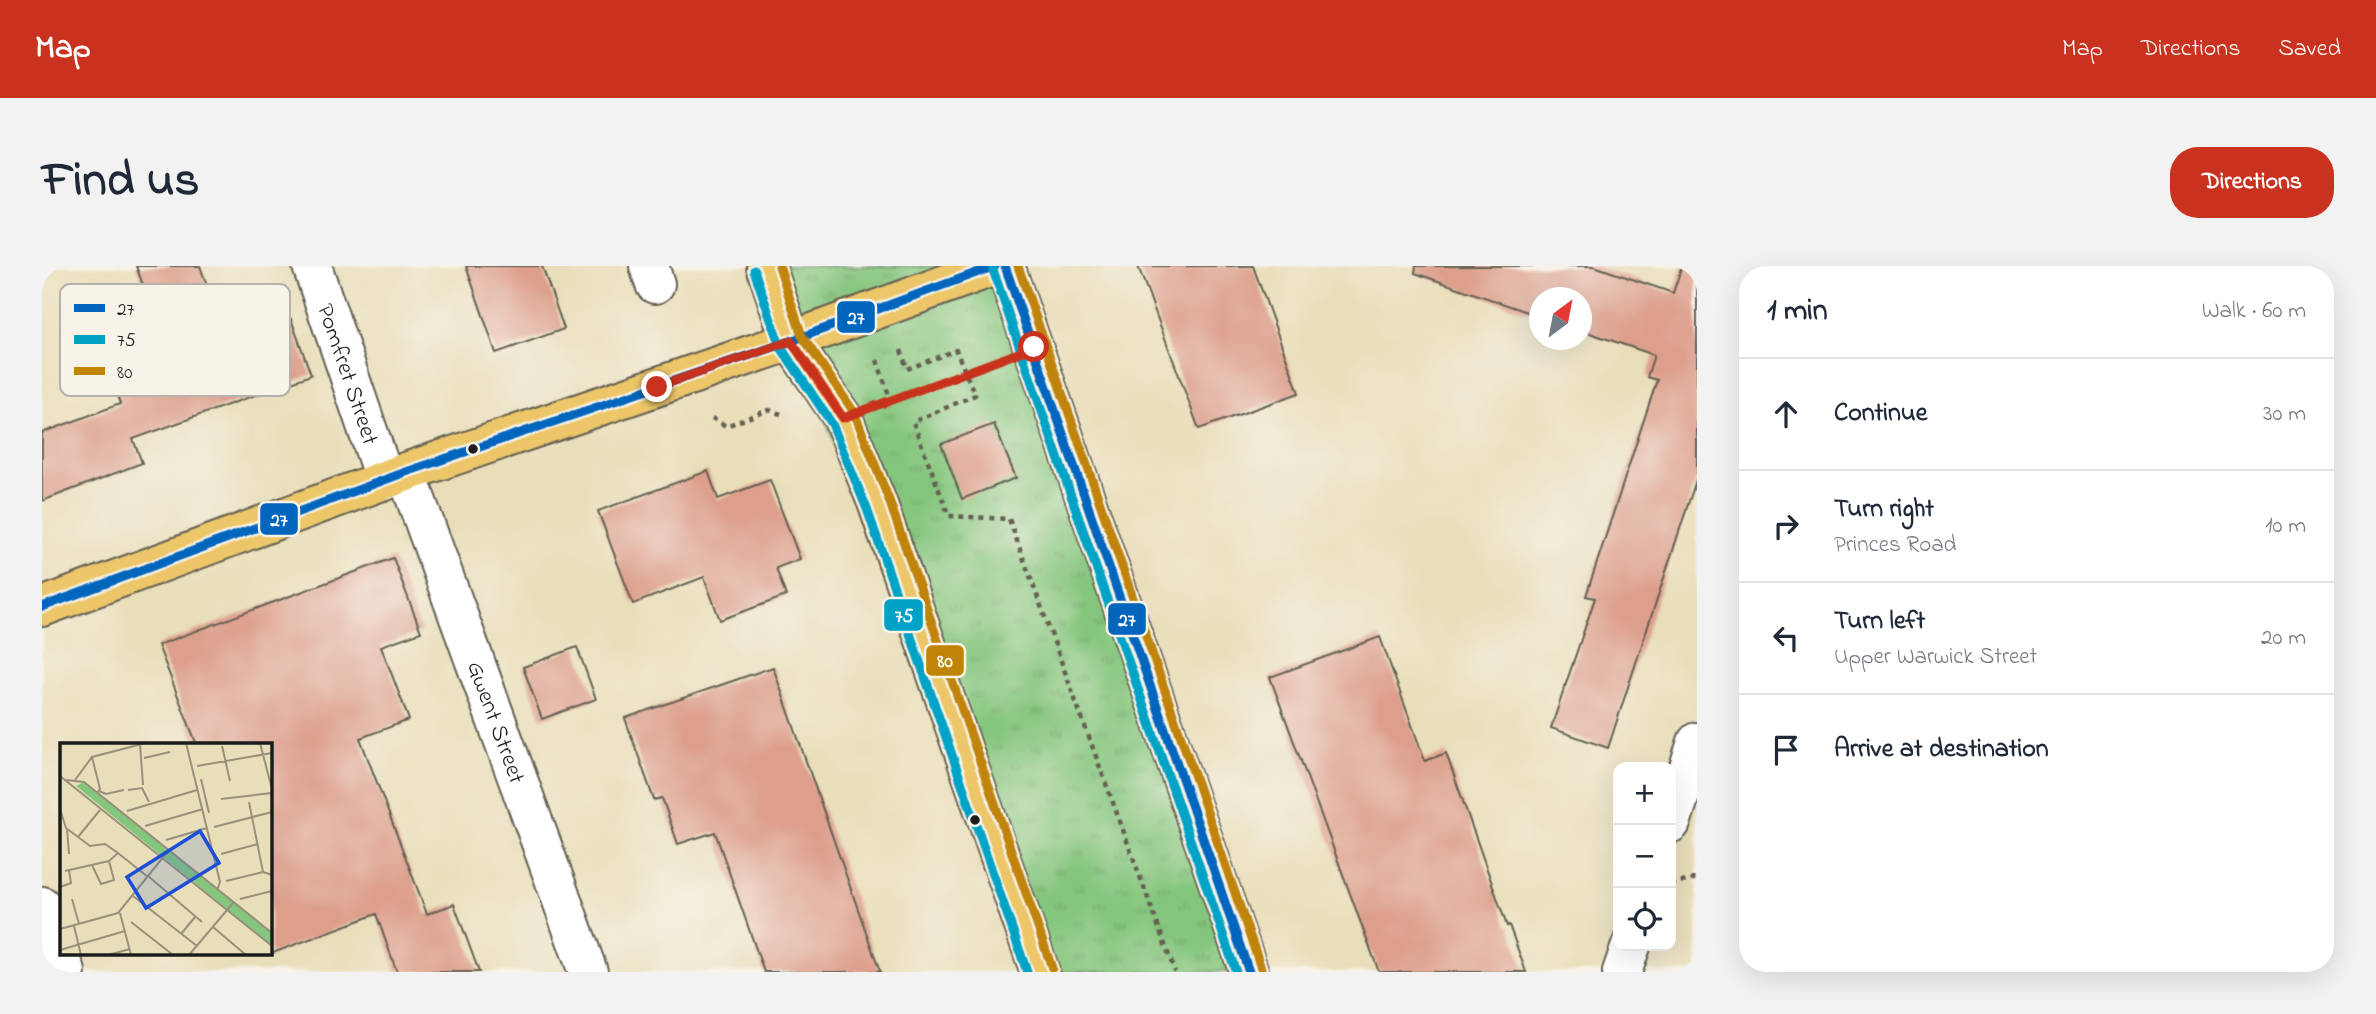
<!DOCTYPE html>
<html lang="en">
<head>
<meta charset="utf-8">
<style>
	:root { --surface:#fff; --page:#f2f2f3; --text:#1f2937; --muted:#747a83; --line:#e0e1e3; --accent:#c8321e }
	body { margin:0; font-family:"Indie Flower",sans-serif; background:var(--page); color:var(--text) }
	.controls { position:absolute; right:21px; bottom:21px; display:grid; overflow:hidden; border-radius:14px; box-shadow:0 7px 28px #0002 }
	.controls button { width:63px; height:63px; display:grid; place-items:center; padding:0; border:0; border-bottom:2px solid var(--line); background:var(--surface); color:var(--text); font:35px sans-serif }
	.compass { position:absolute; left:1487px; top:21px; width:63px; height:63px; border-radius:50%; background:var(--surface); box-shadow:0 7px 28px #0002; rotate:32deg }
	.stop { position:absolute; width:21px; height:21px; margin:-16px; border:5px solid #c8321e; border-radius:50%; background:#fff }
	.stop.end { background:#c8321e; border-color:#fff; box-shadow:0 2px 7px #0008 }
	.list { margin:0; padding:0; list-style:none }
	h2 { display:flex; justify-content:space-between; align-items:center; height:91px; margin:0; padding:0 28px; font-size:30px }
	h2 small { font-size:23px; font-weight:400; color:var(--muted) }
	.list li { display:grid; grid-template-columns:46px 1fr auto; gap:21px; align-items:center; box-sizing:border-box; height:112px; padding:0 28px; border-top:2px solid var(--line) }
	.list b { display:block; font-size:26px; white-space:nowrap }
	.list p { margin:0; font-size:23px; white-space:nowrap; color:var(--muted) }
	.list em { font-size:23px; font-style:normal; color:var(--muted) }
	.icon { flex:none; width:38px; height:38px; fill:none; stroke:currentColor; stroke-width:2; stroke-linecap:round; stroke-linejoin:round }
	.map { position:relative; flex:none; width:1655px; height:706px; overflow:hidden; border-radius:28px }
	header { display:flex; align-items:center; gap:42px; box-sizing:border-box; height:98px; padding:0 35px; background:var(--accent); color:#fff }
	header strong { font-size:33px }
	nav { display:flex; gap:38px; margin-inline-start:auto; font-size:24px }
	.intro { display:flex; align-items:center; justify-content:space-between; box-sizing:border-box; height:168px; padding:0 42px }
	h1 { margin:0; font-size:49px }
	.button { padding:18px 32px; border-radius:28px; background:var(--accent); color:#fff; font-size:24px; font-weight:700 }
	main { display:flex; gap:42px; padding:0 42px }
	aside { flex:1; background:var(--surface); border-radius:28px; box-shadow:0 7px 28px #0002 }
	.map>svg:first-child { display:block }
	.grass { fill:url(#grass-tufts); stroke:#50714d; stroke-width:2 }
	.building { fill:#dd9f8c }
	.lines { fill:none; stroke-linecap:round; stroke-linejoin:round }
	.minor-casing { stroke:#646053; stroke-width:42 }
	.major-casing { stroke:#646053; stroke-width:42 }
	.path { stroke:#646053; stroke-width:4.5; stroke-dasharray:5 5; stroke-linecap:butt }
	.minor { stroke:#fff; stroke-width:38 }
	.major { stroke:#ecc669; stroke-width:38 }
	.bus-1-casing { stroke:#f7f3e8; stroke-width:14 }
	.bus-2-casing { stroke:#f7f3e8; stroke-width:14 }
	.bus-3-casing { stroke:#f7f3e8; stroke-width:14 }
	.bus-1 { stroke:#0065bd; stroke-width:9 }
	.bus-2 { stroke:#01a2c5; stroke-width:9 }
	.bus-3 { stroke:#c08407; stroke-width:9 }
	.route { stroke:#c8321e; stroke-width:9 }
	.bus-dot { fill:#1c1c1c; stroke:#f7f3e8; stroke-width:2.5 }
	.labels { text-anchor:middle; stroke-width:5; stroke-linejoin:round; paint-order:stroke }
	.street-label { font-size:24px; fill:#1c1c1c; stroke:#f7f3e8 }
	.inset-road { fill:none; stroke:#97907b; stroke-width:2 }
	.view { fill:#1d4ed8; fill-opacity:0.15; stroke:#1d4ed8; stroke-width:3.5 }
	.inset-edge { fill:none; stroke:#1c1c1c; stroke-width:3.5 }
	.key { fill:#f7f3e8; stroke:#b5b2ab; stroke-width:2 }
	.key-label { font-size:19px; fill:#1c1c1c }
	.line-badge { stroke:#f7f3e8; stroke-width:2.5 }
	.badge-label { font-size:19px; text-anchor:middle; font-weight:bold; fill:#fff }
</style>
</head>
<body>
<header>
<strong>Map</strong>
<nav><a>Map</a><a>Directions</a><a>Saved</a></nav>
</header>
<div class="intro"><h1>Find us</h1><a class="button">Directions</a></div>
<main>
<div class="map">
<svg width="1655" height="706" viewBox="0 0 1655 706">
	<defs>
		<pattern id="grass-tufts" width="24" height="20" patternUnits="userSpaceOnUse" patternTransform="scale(1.75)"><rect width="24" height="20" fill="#85c67e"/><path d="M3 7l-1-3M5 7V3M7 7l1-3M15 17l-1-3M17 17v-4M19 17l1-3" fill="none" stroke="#72aa6c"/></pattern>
	</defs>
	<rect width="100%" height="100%" fill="#f7f3e8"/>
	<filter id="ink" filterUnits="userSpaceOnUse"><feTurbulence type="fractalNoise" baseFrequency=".0143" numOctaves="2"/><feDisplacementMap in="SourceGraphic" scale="14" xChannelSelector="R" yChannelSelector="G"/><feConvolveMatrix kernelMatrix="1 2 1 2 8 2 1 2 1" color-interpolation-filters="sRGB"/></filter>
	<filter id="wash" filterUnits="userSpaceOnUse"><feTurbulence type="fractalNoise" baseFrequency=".00686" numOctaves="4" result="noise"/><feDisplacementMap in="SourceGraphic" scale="28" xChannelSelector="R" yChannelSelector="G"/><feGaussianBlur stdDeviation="1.57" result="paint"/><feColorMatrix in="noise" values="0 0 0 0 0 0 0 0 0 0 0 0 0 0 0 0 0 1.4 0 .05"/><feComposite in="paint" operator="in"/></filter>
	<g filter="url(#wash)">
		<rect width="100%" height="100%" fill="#e9deba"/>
		<path class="grass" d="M724,0H963L1207,706H998Z"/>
		<g id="blocks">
			<g class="building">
				<path d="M94,0H158L185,75L249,53L269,109L91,173L100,197L0,235V167L78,138L70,116L129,95Z"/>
				<path d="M424,0H500L522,63L454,87Z"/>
				<path d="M1096,0H1211L1257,127L1157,163Z"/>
				<path d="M1374,0H1552L1631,27L1640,0H1655V211L1566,482L1509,462L1553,332L1544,330L1615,114L1605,111L1612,89L1539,64V32H1497V50L1373,7Z"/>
				<path d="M952,158L974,212L920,233L899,178Z"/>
				<path d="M666,205L676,233L728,214L758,293L734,302L744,330L678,354L662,311L591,338L556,245Z"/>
				<path d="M351,292L379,366L339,380L367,454L318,472L385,648L412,638L437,706H355L334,648L228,688V479H155L116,379Z"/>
				<path d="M1338,371L1383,495L1404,487L1465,660L1467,659L1484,706H1337L1228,411Z"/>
				<path d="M535,381L554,433L500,453L481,401Z"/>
				<path d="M731,401L838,706H722L673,566L636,578L620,532L612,534L583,452Z"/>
			</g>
		</g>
	</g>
	<g filter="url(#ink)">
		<use href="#blocks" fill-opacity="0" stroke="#646053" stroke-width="2"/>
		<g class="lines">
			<defs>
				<g id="minor">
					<path id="s1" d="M270,0L343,215"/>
					<path d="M607,0L613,18"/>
					<path id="s2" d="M364,206L546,706"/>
					<path d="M1629,557L1655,476"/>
					<path d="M0,640L24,706"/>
					<path d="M1580,706L1589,680"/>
				</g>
				<g id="major">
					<path d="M724,0L749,75L801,152L836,239L998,706"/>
					<path d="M963,0L1207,706"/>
					<path d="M0,341L364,206L749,75L953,0"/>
				</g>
			</defs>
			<use href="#minor" class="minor-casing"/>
			<use href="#major" class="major-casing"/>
			<g class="path">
				<path d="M859,84L865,103L914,84L933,129L871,156L907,250L967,253L1133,706"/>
				<path d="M835,94L848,132"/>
				<path d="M846,136L946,99"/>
				<path d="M670,152L684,160L727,144L739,148"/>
				<path d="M1629,619L1655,612"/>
			</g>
			<use href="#minor" class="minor"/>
			<use href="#major" class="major"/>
			<defs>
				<g id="bus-1">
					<path d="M963,0L1207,706"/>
					<path d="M0,341L364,206L749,75L953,0"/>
				</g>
				<g id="bus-2">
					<path d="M712,4L738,80L790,158L825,243L985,706"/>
					<path d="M951,4L1194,706"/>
				</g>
				<g id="bus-3">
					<path d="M737,0L760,70L812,146L847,234L1010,702"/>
					<path d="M976,0L1219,702"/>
				</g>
			</defs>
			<use href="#bus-1" class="bus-1-casing"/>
			<use href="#bus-2" class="bus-2-casing"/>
			<use href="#bus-3" class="bus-3-casing"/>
			<use href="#bus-1" class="bus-1"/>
			<use href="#bus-2" class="bus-2"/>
			<use href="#bus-3" class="bus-3"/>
		</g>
	</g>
	<g class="lines" filter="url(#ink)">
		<path class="route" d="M615,121L749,75L801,152L992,81"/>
	</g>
	<g class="bus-dot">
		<circle cx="431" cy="183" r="6"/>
		<circle cx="933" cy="554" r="6"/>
	</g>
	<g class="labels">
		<g class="street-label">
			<text dy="8" stroke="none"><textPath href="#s1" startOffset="114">Pomfret Street</textPath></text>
			<text dy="8" stroke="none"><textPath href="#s2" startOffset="266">Gwent Street</textPath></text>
		</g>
	</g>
	<g transform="translate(18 477)">
		<rect width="212" height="212" fill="#e9deba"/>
		<path d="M24,39L212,190V203L16,43Z" fill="#85c67e"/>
		<path class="inset-road" d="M126,0L160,139L157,147M200,0L212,46M80,1L83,42M162,3L170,38M32,14L40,46L37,50M84,15L110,9M137,23L212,10M0,33L212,203M141,36L149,70M6,37L24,39L212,190M15,37L32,14L86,0M68,47L82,45L89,59M39,48L46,51L64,47M161,56L212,50M189,59L203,129L212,132M0,66L6,85L30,103L45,101L58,110M67,68L137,47M85,83L143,66M154,84L212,69M7,86L9,111M18,94L40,67M106,97L147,85M161,111L198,101M32,122L41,141L54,137L49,118M5,128L49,118L58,110L88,134M88,133L142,179M166,138L203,129M0,144L11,140L9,127M73,153L137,203M12,156L19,181M180,156L212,148M60,170L71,212M71,179L113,212M14,183L21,212M153,184L186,212M0,186L58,170L109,107M121,191L135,174M0,207L65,188M48,212L70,206M129,212L173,160"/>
		<path class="view" d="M140,88L159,120L86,165L67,134Z"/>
		<rect width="212" height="212" class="inset-edge"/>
	</g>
	<rect x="18" y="18" width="230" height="112" rx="10" class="key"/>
	<rect x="32" y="38" width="31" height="8" fill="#0065bd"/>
	<rect x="32" y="69" width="31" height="9" fill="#01a2c5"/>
	<rect x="32" y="101" width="31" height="8" fill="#c08407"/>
	<g class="key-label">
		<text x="75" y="49">27</text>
		<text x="75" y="80">75</text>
		<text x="75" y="112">80</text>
	</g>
	<g class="line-badge">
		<rect x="794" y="34" width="40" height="34" rx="7" fill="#0065bd"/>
		<rect x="217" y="236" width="40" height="34" rx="7" fill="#0065bd"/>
		<rect x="841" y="332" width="41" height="34" rx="7" fill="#01a2c5"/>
		<rect x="1065" y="336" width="40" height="34" rx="7" fill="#0065bd"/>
		<rect x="883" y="378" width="40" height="33" rx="7" fill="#c08407"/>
	</g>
	<g class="badge-label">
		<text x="814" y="58">27</text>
		<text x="237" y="260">27</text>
		<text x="862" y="356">75</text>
		<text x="1085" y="360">27</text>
		<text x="903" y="401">80</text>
	</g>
</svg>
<div class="controls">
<button>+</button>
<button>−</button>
<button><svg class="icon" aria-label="locate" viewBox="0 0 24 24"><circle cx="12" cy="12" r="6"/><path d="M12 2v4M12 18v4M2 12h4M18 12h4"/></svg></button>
</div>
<svg class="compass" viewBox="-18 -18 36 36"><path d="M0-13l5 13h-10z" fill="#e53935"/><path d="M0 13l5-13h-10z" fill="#747a83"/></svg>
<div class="stop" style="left:992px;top:81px"></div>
<div class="stop end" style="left:615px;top:121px"></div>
</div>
<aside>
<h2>1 min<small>Walk · 60 m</small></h2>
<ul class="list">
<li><svg class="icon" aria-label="ahead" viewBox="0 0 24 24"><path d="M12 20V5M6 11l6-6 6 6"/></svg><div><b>Continue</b></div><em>30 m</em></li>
<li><svg class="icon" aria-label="right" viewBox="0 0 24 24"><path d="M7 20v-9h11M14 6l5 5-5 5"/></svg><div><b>Turn right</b><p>Princes Road</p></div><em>10 m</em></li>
<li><svg class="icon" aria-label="left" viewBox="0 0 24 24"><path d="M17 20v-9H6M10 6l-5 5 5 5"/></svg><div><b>Turn left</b><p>Upper Warwick Street</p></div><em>20 m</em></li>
<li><svg class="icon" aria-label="arrive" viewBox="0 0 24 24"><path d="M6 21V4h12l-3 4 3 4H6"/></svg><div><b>Arrive at destination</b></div></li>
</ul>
</aside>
</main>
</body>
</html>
